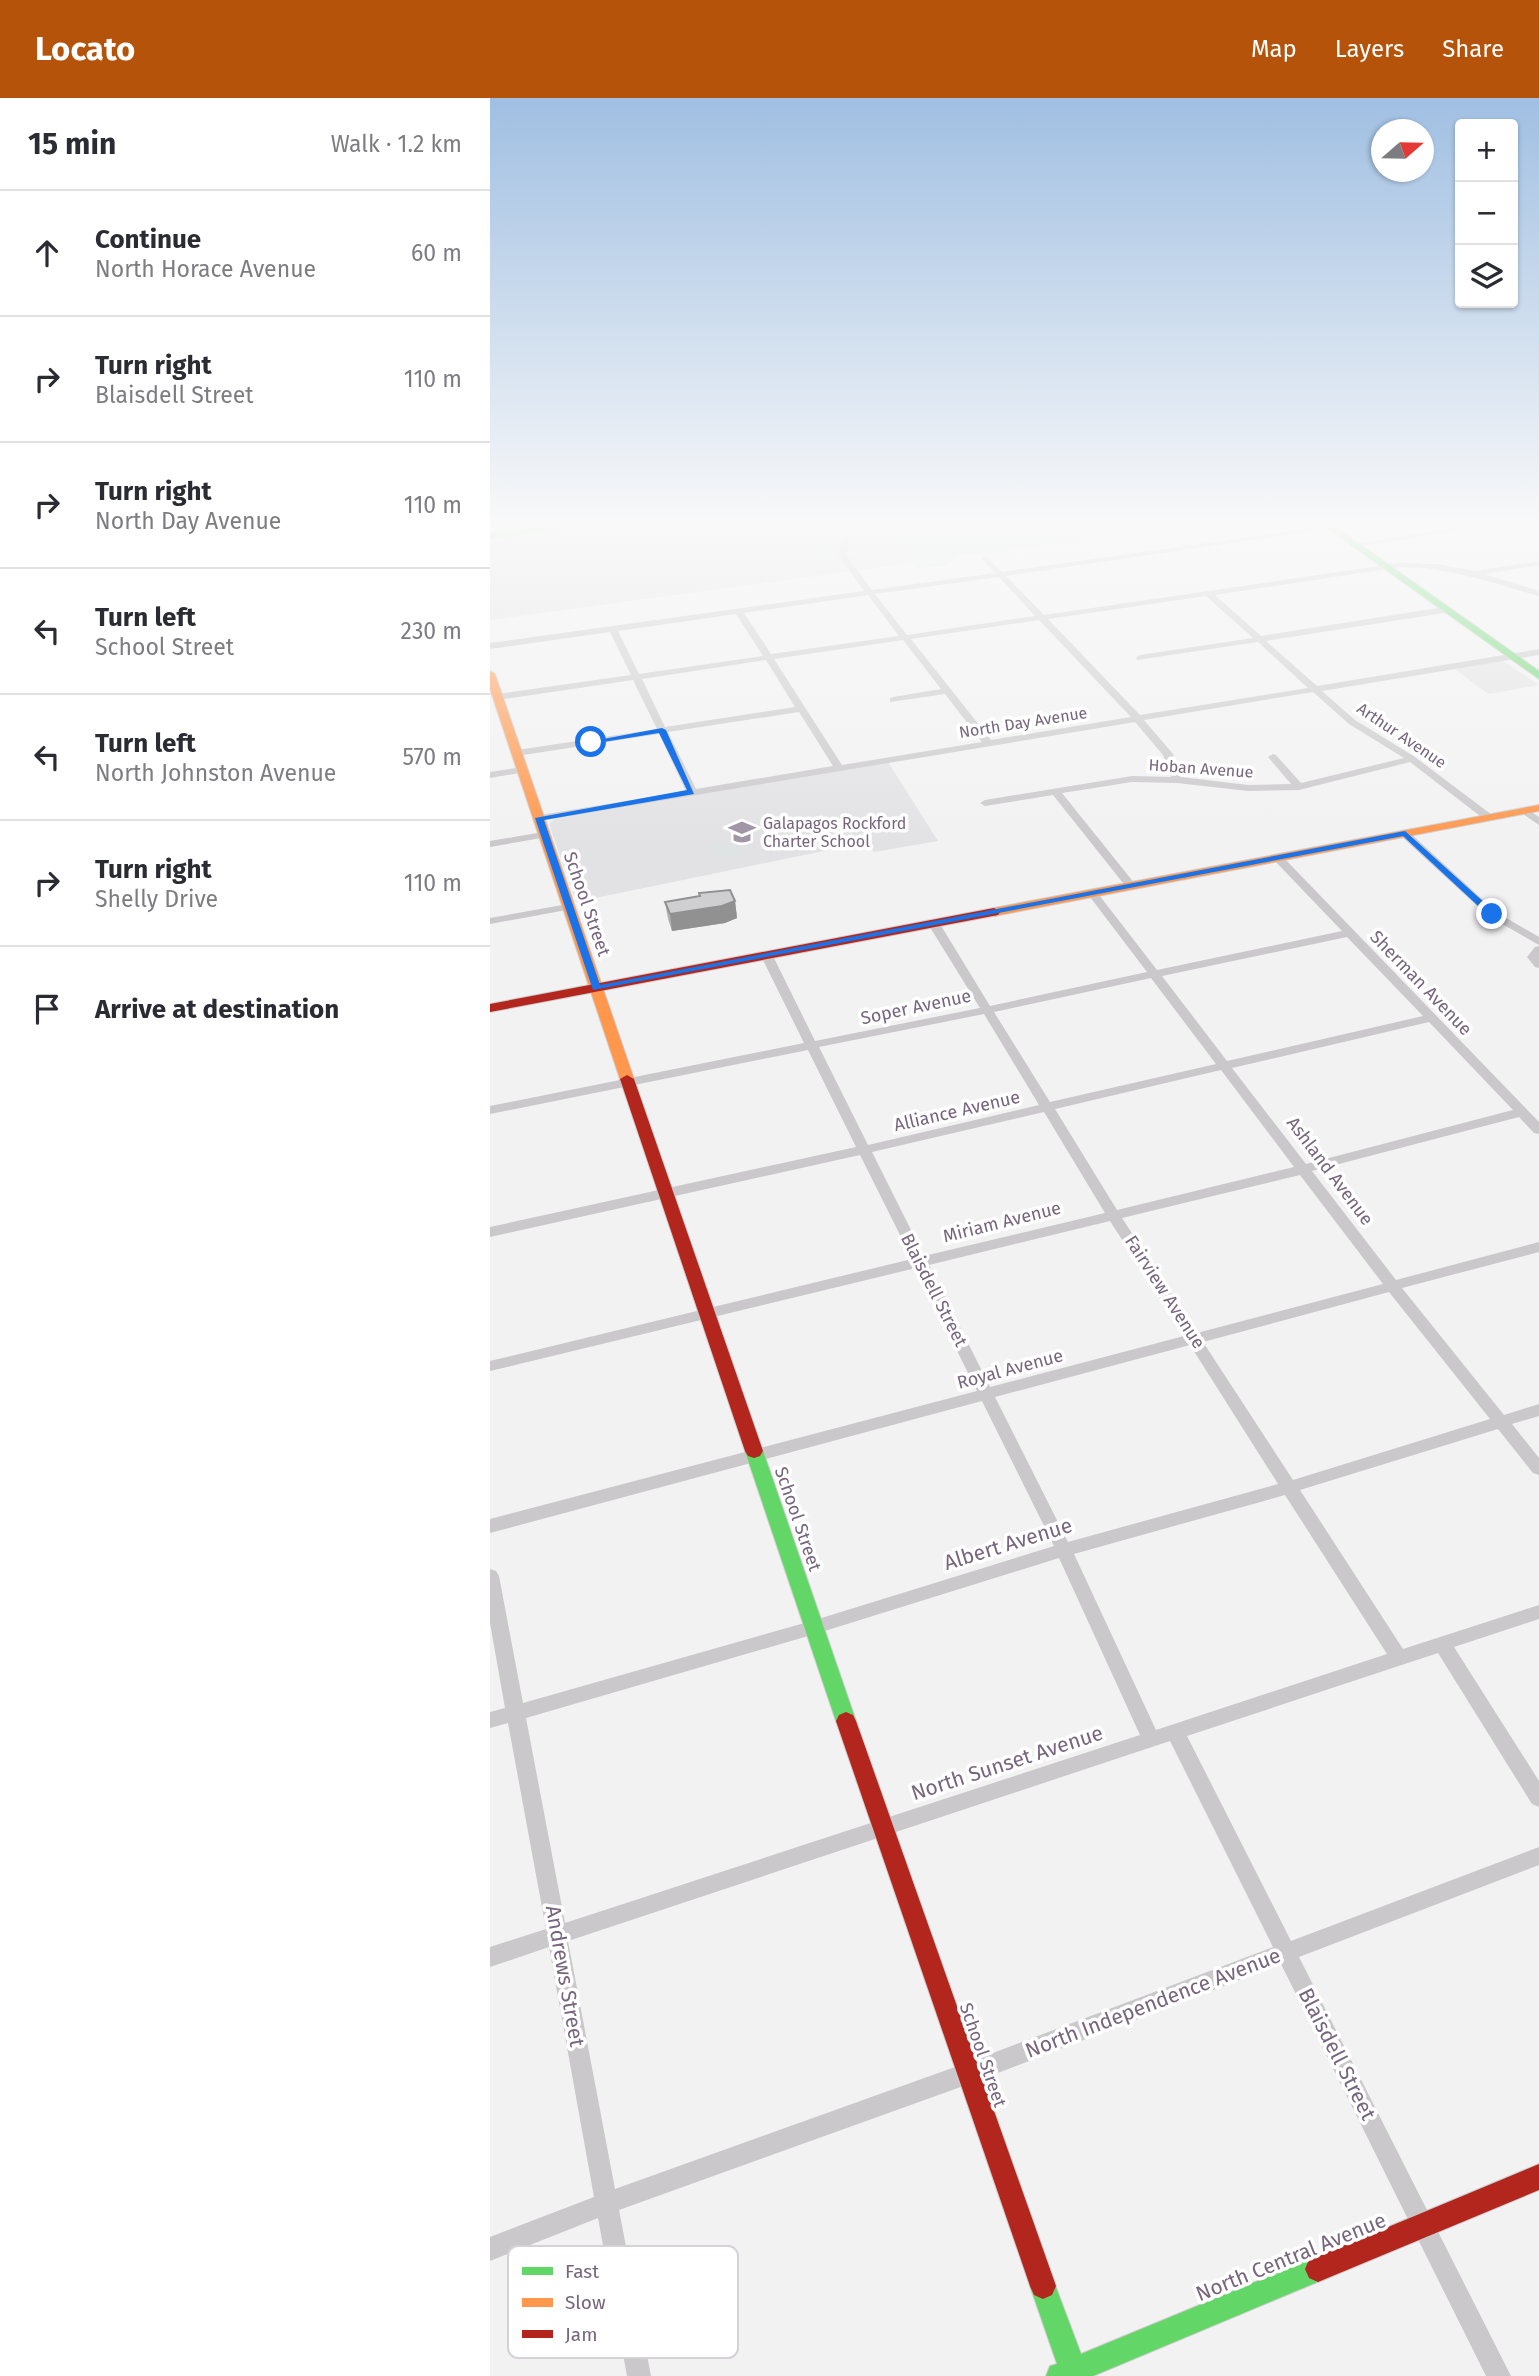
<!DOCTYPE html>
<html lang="en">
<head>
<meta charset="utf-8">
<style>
	:root { --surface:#fff; --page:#f2f2f3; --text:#2b2b33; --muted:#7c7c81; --line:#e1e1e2; --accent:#b45309 }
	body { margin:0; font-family:"Fira Sans",sans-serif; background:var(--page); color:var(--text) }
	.controls { position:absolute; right:21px; top:21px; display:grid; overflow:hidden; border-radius:7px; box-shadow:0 2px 5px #0004 }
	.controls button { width:63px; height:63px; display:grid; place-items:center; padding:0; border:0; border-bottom:2px solid var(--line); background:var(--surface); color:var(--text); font:35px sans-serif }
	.compass { position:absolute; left:881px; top:21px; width:63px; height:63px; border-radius:50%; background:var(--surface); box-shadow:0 2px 5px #0004; rotate:70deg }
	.stop { position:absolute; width:21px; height:21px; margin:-16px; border:5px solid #1a73e8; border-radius:50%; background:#fff }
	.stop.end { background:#1a73e8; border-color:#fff; box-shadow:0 2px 7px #0008 }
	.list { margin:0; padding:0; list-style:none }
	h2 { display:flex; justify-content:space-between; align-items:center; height:91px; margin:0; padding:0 28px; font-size:30px }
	h2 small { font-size:23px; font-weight:400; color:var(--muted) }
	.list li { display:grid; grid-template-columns:46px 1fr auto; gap:21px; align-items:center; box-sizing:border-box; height:126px; padding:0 28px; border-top:2px solid var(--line) }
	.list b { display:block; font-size:26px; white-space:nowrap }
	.list p { margin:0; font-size:23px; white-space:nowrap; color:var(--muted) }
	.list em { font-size:23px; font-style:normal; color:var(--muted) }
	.icon { flex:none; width:38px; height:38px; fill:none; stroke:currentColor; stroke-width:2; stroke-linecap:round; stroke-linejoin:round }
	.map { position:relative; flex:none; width:1049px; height:2278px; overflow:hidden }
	header { display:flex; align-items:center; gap:42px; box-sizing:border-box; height:98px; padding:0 35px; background:var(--accent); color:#fff }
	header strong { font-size:33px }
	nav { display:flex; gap:38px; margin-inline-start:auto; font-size:24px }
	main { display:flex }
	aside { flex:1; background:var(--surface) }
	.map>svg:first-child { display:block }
	.built { fill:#e2e2e4 }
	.green { fill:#dee4e3 }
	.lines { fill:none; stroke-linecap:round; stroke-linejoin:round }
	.fast-casing { stroke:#cfcecf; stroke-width:2 }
	.slow-casing { stroke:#cfcecf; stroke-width:2 }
	.jam-casing { stroke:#cfcecf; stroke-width:2 }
	.street { fill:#cac8ca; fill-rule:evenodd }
	.fast { fill:#63d668; fill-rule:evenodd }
	.slow { fill:#ff974d; fill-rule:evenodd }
	.jam { fill:#b3261e; fill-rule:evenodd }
	.wall { fill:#b2b2b4 }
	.shaded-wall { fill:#919192 }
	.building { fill:#cfcfd1; stroke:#919192; stroke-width:2 }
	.route { fill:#1a73e8 }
	.labels { text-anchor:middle; stroke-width:7; stroke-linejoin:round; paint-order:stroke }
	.far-street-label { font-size:16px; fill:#77657e; stroke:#fff }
	.far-poi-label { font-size:16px; fill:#77657e; stroke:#fff; text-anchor:start }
	.street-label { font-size:18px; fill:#77657e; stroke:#fff }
	.near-street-label { font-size:21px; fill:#77657e; stroke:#fff }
	.key { fill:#fff; stroke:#d6d1d8; stroke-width:2 }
	.key-label { font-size:19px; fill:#77657e }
</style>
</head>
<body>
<header>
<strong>Locato</strong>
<nav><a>Map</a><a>Layers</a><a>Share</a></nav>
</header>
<main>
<aside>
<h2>15 min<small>Walk · 1.2 km</small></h2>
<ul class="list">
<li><svg class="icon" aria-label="ahead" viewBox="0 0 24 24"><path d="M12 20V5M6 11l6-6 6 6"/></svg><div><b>Continue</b><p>North Horace Avenue</p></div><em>60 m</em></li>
<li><svg class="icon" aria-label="right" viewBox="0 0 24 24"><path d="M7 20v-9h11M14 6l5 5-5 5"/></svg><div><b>Turn right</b><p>Blaisdell Street</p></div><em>110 m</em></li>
<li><svg class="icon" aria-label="right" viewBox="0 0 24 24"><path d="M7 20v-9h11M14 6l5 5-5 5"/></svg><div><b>Turn right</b><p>North Day Avenue</p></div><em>110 m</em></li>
<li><svg class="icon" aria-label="left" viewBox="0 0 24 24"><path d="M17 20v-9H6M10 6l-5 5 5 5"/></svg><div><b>Turn left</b><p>School Street</p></div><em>230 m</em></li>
<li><svg class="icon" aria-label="left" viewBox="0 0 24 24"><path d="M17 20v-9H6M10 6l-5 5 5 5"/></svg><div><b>Turn left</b><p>North Johnston Avenue</p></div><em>570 m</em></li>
<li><svg class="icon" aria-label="right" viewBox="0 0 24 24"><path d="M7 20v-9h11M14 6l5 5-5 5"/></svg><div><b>Turn right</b><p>Shelly Drive</p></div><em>110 m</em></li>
<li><svg class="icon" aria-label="arrive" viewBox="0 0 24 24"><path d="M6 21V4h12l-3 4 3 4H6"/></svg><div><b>Arrive at destination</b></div></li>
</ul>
</aside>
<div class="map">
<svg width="1049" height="2278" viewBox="0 0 1049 2278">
	<rect width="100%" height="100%" fill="#f1f2f1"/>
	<g class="built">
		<path d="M100,428H392L422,465L0,522V441Z"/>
		<path d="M1013,563L1049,587L998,596L965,571Z"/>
		<path d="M398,664L448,743L384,754L377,744L86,804L59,726L65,720Z"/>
	</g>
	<g class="green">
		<path d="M392,428H637L643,434L492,456H468L455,468L427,470Z"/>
		<path d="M341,438L347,439L341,459L328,461L319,449L305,450L300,442Z"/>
		<path d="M248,741L254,759L222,758L226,747Z"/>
	</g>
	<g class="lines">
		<defs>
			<g id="fast">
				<path d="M59,428H86L0,441V435Z"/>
				<path d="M834,428H844L1049,573V581Z"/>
				<path d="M264,1346L270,1348L273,1353L366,1623L363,1629L356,1632L349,1629L346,1623L255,1353L258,1348Z"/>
				<path d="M828,2158L837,2162L841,2171L837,2180L603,2278H556L560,2268L567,2266L540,2188L544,2179L553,2175L562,2179L591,2256Z"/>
			</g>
			<g id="slow">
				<path d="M0,573L5,576L144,981L142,984H132L130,981L0,591Z"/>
				<path d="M1049,707V713L504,818L498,814L504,810Z"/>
			</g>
			<g id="jam">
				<path d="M504,810L510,814L508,817L0,914V906Z"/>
				<path d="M137,977L144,981L273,1353L270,1358L264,1360L258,1358L255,1353L130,981Z"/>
				<path d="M356,1614L363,1617L366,1623L566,2188L562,2197L553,2201L544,2197L540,2188L346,1623L349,1617Z"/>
				<path d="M1049,2066V2092L828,2184L819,2180L815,2171L819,2162Z"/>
			</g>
		</defs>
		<use href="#fast" class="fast-casing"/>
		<use href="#slow" class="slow-casing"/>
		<use href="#jam" class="jam-casing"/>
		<g class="street">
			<path d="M836,428L844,430L516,478L554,517L910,465L946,466L986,473L1049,463V467L994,476L1049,493V498C1002,485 960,469 910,469L725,497L771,538L954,509L958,512L954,515L776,543L827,588L1049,551V557L832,593L865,622L925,659L1002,717V721H994L920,664L809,692L758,693L687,685L642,684L572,695L645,786L646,788L641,791L637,790L563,697L495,708L490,705L495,702L642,678L681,679L673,657L645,624L49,723L45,722V718L196,693L169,636L27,658L22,655L27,652L167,631L143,582L8,602L3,599L8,596L141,577L120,534L0,551V545L374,493L349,458L351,440L355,438L359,440L357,458L382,492L505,475L491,460L495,458L512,474ZM509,479L545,518L417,537L385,496ZM378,497L409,538L281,556L254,515ZM716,498L763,540L650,557L646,560L647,562L768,544L818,590L650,617L558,521ZM246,516L273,558L149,576L128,533ZM549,522L641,619L501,642L421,541ZM413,542L451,591L403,599L400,600V604L455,596L492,644L352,667L284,561ZM276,562L305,609L175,629L152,581ZM823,594L859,626L914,660L811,685L786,657L783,656L778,659L801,686L758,687L691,679L683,656L654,622ZM309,614L343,668L206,691L178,634Z"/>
			<path d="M976,428H997L864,449L860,447Z"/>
			<path d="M32,669L37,672L35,674L0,680V674Z"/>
			<path d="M1034,709L1049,719V727L1030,714L1029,712Z"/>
			<path d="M914,732L918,733L1006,814L1049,839V847L998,818L910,737V733Z"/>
			<path d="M53,734L57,735V739L0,749V743Z"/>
			<path d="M788,757L792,758L1049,1024V1036L1044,1035L1029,1019L822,1073L906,1182L1049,1144V1154L912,1190L1014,1317L1049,1306V1318L1022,1326L1049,1360V1377L1043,1375L1008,1331L810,1392L913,1551L1049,1507V1521L964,1549L1049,1683V1709L1042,1706L948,1555L697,1638L801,1843L1049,1749V1767L809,1859L1021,2278H996L791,1866L479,1986L129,2112L161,2278H137L108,2120L0,2163V2139L104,2099L59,1849L0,1869V1849L56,1831L18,1625L0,1630V1614L15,1610L0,1525V1471L6,1473L9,1478L33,1605L325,1522L564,1448L492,1303L0,1435V1421L487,1293L426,1170L0,1273V1263L422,1161L370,1057L0,1139V1129L366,1049L318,952L0,1016V1008L314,945L271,858L277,855L283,858L325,943L490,910L438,826L444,823L450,826L500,908L657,874L597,795L602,792L606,793L667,872L852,833L784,762V758ZM857,839L933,918L737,963L672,878ZM661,880L726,966L560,1004L504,914ZM494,916L549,1007L378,1047L329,949ZM939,924L1023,1012L816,1066L742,970ZM731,972L804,1069L627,1112L565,1011ZM554,1014L615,1115L434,1158L382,1054ZM810,1077L893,1186L707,1235L632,1120ZM620,1123L694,1238L500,1289L439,1167ZM899,1194L1000,1321L803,1382L713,1244ZM700,1247L788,1386L578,1444L505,1299ZM795,1397L897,1556L666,1632L584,1456ZM569,1460L650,1637L75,1825L36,1620L325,1536ZM680,1643L783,1849L479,1964L125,2091L78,1843Z"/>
			<path d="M78,806L84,809L82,811L0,826V820Z"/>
			<path d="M1049,848V870L1045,869L1037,859L1045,849Z"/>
		</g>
		<use href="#fast" class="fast"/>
		<use href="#slow" class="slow"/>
		<use href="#jam" class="jam"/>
	</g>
	<path class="wall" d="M209,795L245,803L247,820L235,825L182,833L178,821L175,804L209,798Z"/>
	<path class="shaded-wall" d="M245,803L247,820L235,825L182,833L180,816Z"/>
	<path class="building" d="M240,792L245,803L232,808L180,816L175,804L210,798L209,795Z"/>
	<linearGradient id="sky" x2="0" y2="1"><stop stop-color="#a0bfe2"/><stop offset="0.57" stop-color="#f9f9f9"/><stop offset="1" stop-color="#f9f9f9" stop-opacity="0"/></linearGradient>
	<rect width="1049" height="747" fill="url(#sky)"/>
	<path class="route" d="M172,630L176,632L204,696L54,722L110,887L915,733L1007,816L999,818L913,738L103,892L45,720L197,692L169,635L101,646L97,644Z"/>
	<defs>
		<symbol id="school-bare" viewBox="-9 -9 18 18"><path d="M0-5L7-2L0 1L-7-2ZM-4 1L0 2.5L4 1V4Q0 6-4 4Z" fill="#a296a6" stroke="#fff" stroke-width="2.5" paint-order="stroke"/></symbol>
	</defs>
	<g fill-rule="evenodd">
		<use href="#school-bare" x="233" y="715" width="38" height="38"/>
	</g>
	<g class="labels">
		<g class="far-street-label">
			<text transform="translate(533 624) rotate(-9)" y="6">North Day Avenue</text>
			<text transform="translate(912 637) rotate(34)" y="6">Arthur Avenue</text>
			<text transform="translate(711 670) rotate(4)" y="6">Hoban Avenue</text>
		</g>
		<g class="far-poi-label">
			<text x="273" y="731">Galapagos Rockford<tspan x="273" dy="18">Charter School</tspan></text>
		</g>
		<g class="street-label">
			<text transform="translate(97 806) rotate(71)" y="6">School Street</text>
			<text transform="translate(931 885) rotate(46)" y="6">Sherman Avenue</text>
			<text transform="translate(426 909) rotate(-12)" y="6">Soper Avenue</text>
			<text transform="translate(467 1013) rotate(-13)" y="6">Alliance Avenue</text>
			<text transform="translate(840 1073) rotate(53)" y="6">Ashland Avenue</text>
			<text transform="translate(512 1124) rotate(-14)" y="6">Miriam Avenue</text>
			<text transform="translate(444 1192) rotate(63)" y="6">Blaisdell Street</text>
			<text transform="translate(675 1194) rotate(57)" y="6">Fairview Avenue</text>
			<text transform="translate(520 1271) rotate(-15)" y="6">Royal Avenue</text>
			<text transform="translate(308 1421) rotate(71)" y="6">School Street</text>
			<text transform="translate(493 1957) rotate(71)" y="6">School Street</text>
		</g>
		<g class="near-street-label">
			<text transform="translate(518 1446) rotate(-17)" y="7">Albert Avenue</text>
			<text transform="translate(517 1665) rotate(-18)" y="7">North Sunset Avenue</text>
			<text transform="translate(75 1878) rotate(80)" y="7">Andrews Street</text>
			<text transform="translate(663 1905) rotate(-21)" y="7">North Independence Avenue</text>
			<text transform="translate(847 1956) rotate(63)" y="7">Blaisdell Street</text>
			<text transform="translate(801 2159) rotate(-22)" y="7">North Central Avenue</text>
		</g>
	</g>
	<rect x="18" y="2148" width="230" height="112" rx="10" class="key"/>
	<rect x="32" y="2169" width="31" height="8" fill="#63d668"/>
	<rect x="32" y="2200" width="31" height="9" fill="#ff974d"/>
	<rect x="32" y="2232" width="31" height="8" fill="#b3261e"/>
	<g class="key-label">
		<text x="75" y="2180">Fast</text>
		<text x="75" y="2211">Slow</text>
		<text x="75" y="2243">Jam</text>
	</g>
</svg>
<div class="controls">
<button>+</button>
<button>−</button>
<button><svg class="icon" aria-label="layers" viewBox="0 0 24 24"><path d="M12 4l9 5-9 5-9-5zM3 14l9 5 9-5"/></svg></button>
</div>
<svg class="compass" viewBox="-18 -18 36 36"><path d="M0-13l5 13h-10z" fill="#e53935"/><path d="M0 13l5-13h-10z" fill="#7c7c81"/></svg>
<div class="stop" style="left:101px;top:644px"></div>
<div class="stop end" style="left:1002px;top:816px"></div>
</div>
</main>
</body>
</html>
